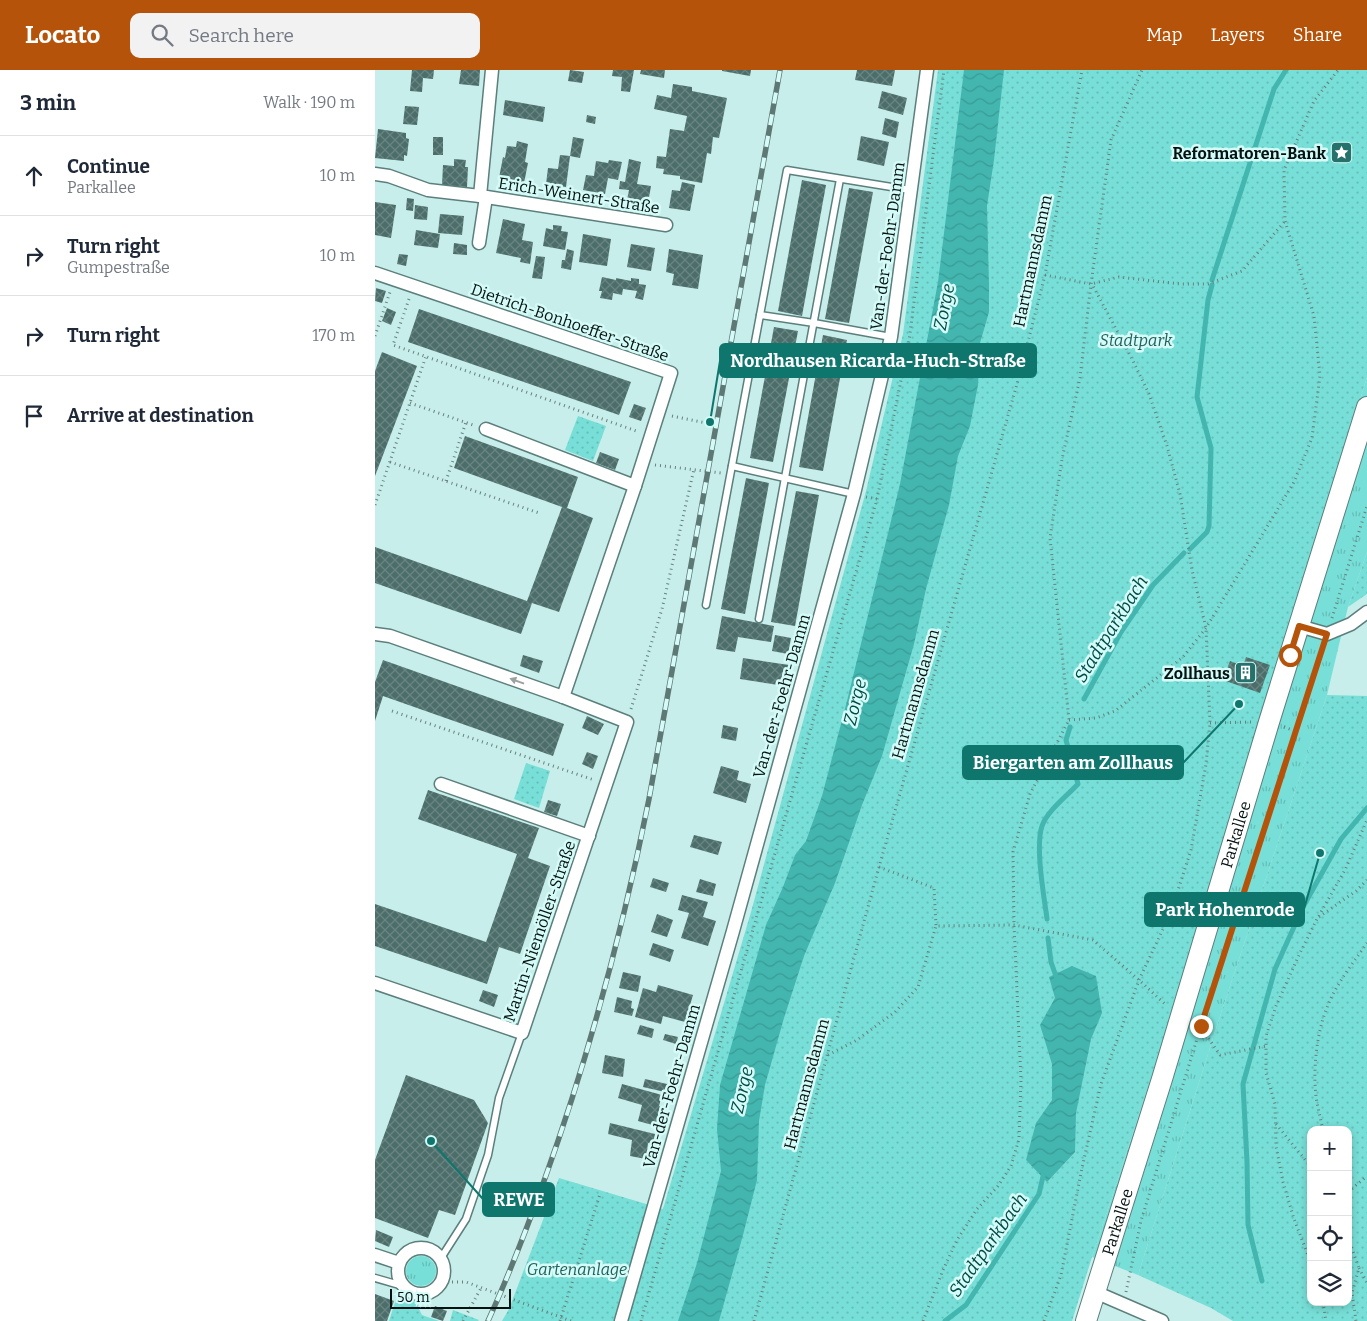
<!DOCTYPE html>
<html lang="en">
<head>
<meta charset="utf-8">
<style>
	:root { --surface:#fff; --page:#f2f2f3; --text:#1f2937; --muted:#747a83; --line:#e0e1e3; --accent:#b45309 }
	body { margin:0; font-family:Bitter,serif; background:var(--page); color:var(--text) }
	.controls { position:absolute; right:15px; bottom:15px; display:grid; overflow:hidden; border-radius:10px; box-shadow:0 2px 8px #0003 }
	.controls button { width:45px; height:45px; display:grid; place-items:center; padding:0; border:0; border-bottom:1px solid var(--line); background:var(--surface); color:var(--text); font:25px sans-serif }
	.scale { position:absolute; left:15px; bottom:12px; width:121px; box-sizing:border-box; padding-left:5px; border:2px solid #041211; border-top:0; font-size:14px; line-height:18px; white-space:nowrap; color:#041211; -webkit-text-stroke:4px #d4fbf7; paint-order:stroke }
	.stop { position:absolute; width:15px; height:15px; margin:-11px; border:4px solid #b45309; border-radius:50%; background:#fff }
	.stop.end { background:#b45309; border-color:#fff; box-shadow:0 1px 5px #0008 }
	.list { margin:0; padding:0; list-style:none }
	h2 { display:flex; justify-content:space-between; align-items:center; height:65px; margin:0; padding:0 20px; font-size:21px }
	h2 small { font-size:16px; font-weight:400; color:var(--muted) }
	.list li { display:grid; grid-template-columns:32px 1fr auto; gap:15px; align-items:center; box-sizing:border-box; height:80px; padding:0 20px; border-top:1px solid var(--line) }
	.list b { display:block; font-size:19px; white-space:nowrap }
	.list p { margin:0; font-size:16px; white-space:nowrap; color:var(--muted) }
	.list em { font-size:16px; font-style:normal; color:var(--muted) }
	.icon { flex:none; width:28px; height:28px; fill:none; stroke:currentColor; stroke-width:2; stroke-linecap:round; stroke-linejoin:round }
	.map { position:relative; flex:none; width:992px; height:1251px; overflow:hidden }
	header { display:flex; align-items:center; gap:30px; box-sizing:border-box; height:70px; padding:0 25px; background:var(--accent); color:#fff }
	header strong { font-size:24px }
	nav { display:flex; gap:28px; margin-inline-start:auto; font-size:18px }
	.search { width:350px; height:45px; background:var(--page); display:flex; align-items:center; gap:12px; box-sizing:border-box; padding:0 18px; border-radius:10px; color:var(--muted); font-size:19px }
	main { display:flex }
	aside { flex:1; background:var(--surface) }
	.map>svg:first-child { display:block }
	.grass { fill:url(#grass-tufts) }
	.park { fill:url(#park-dots); fill-rule:evenodd }
	.water { fill:url(#water-waves) }
	.lines { fill:none; stroke-linecap:round; stroke-linejoin:round }
	.stream { stroke:#43b6af; stroke-width:5 }
	.building { fill:url(#building-cross-hatch) }
	.service-casing { stroke:#5b7f7c; stroke-width:9 }
	.minor-casing { stroke:#5b7f7c; stroke-width:15 }
	.primary-casing { stroke:#5b7f7c; stroke-width:22 }
	.path { stroke:#66817e; stroke-width:3; stroke-dasharray:1 4; stroke-linecap:butt }
	.service { stroke:#fff; stroke-width:6 }
	.minor { stroke:#fff; stroke-width:12 }
	.primary { stroke:#fff; stroke-width:20 }
	.rail-casing { stroke:#5e7875; stroke-width:5.5 }
	.rail { stroke:#d4fbf7; stroke-width:4; stroke-dasharray:11; stroke-linecap:butt }
	.oneway { fill:#9ba0a0 }
	.route { stroke:#b45309; stroke-width:6 }
	.labels { text-anchor:middle; stroke-width:5; stroke-linejoin:round; paint-order:stroke }
	.poi-label { font-size:16px; font-weight:bold; fill:#041211; stroke:#d4fbf7; text-anchor:end }
	.street-label { font-size:16px; fill:#041211; stroke:#d4fbf7 }
	.park-label { font-size:16px; font-style:italic; fill:#22605c; stroke:#d4fbf7 }
	.water-label { font-size:18px; font-style:italic; fill:#014946; stroke:#d4fbf7 }
	.leader { fill:none; stroke:#0f766e; stroke-width:2 }
	.callout-dot { fill:#0f766e; stroke:#d4fbf7; stroke-width:2 }
	.callout { fill:#0f766e; stroke:#0f766e; stroke-width:2 }
	.callout-label { font-size:18px; text-anchor:middle; font-weight:bold; fill:#fff }
</style>
</head>
<body>
<header>
<strong>Locato</strong>
<div class="search"><svg class="icon" aria-label="search" viewBox="0 0 24 24"><circle cx="10" cy="10" r="6"/><path d="M15 15l6 6"/></svg>Search here</div>
<nav><a>Map</a><a>Layers</a><a>Share</a></nav>
</header>
<main>
<aside>
<h2>3 min<small>Walk · 190 m</small></h2>
<ul class="list">
<li><svg class="icon" aria-label="ahead" viewBox="0 0 24 24"><path d="M12 20V5M6 11l6-6 6 6"/></svg><div><b>Continue</b><p>Parkallee</p></div><em>10 m</em></li>
<li><svg class="icon" aria-label="right" viewBox="0 0 24 24"><path d="M7 20v-9h11M14 6l5 5-5 5"/></svg><div><b>Turn right</b><p>Gumpestraße</p></div><em>10 m</em></li>
<li><svg class="icon" aria-label="right" viewBox="0 0 24 24"><path d="M7 20v-9h11M14 6l5 5-5 5"/></svg><div><b>Turn right</b></div><em>170 m</em></li>
<li><svg class="icon" aria-label="arrive" viewBox="0 0 24 24"><path d="M6 21V4h12l-3 4 3 4H6"/></svg><div><b>Arrive at destination</b></div></li>
</ul>
</aside>
<div class="map">
<svg width="992" height="1251" viewBox="0 0 992 1251">
	<defs>
		<pattern id="grass-tufts" width="24" height="20" patternUnits="userSpaceOnUse" patternTransform="scale(1.25)"><rect width="24" height="20" fill="#77dfd7"/><path d="M3 7l-1-3M5 7V3M7 7l1-3M15 17l-1-3M17 17v-4M19 17l1-3" fill="none" stroke="#65beb8"/></pattern>
		<pattern id="park-dots" width="8" height="8" patternUnits="userSpaceOnUse" patternTransform="scale(1.25)"><rect width="8" height="8" fill="#77dfd7"/><path d="M2 2h.1M6 6h.1" fill="none" stroke="#65beb8" stroke-width="1.8" stroke-linecap="round"/></pattern>
		<pattern id="water-waves" width="16" height="10" patternUnits="userSpaceOnUse" patternTransform="scale(1.25)"><rect width="16" height="10" fill="#43b6af"/><path d="M0 5q4-4 8 0t8 0" fill="none" stroke="#399b96"/></pattern>
		<pattern id="building-cross-hatch" width="8" height="8" patternUnits="userSpaceOnUse" patternTransform="scale(1.25)"><rect width="8" height="8" fill="#4b6e6b"/><path d="M0 0l8 8M0 8l8-8" fill="none" stroke="#6a8482"/></pattern>
	</defs>
	<rect width="100%" height="100%" fill="#c7eeea"/>
	<g class="grass">
		<path d="M992,307V482L973,537L952,625L847,940L763,1205L717,1187L798,942Z"/>
		<circle cx="46" cy="1201" r="15"/>
	</g>
	<g class="park">
		<path d="M563,0H992V307L798,942L717,1187L697,1251H127L134,1239L184,1108L288,1139L376,842L491,421L528,264Z"/>
		<path d="M203,346L231,356L218,391L190,380Z"/>
		<path d="M992,482V524L973,537Z"/>
		<path d="M952,625L992,626V1251H858L836,1238L763,1205L847,940ZM936,1060H973V1232H936Z"/>
		<path d="M151,693L175,701L164,738L139,729Z"/>
		<path d="M23,1223L44,1231L43,1237L47,1245L64,1251H14Z"/>
		<path d="M78,1240L104,1250L103,1251H75Z"/>
	</g>
	<g class="water">
		<path d="M589,0H629L619,90L612,136L614,215V242L605,273L603,315L595,356L583,386L574,435L551,519L539,574L507,686L487,735L460,813L429,886L409,948L390,1015L384,1051L382,1110L368,1165L344,1251H303L322,1193L346,1101L342,1059L345,1015L391,855L408,817L420,785L431,771L447,726L472,631L525,414L563,212Z"/>
		<path d="M697,896L721,906L727,943L716,969L701,1043L700,1082L672,1112L651,1090L661,1053L677,1030V994L665,955L680,928L674,907Z"/>
	</g>
	<g class="lines">
		<g class="stream">
			<path d="M837,210L899,19L911,0"/>
			<path d="M815,479L832,462L834,456L836,378L822,327L833,230L837,215"/>
			<path d="M709,629L746,562L778,515L809,483"/>
			<path d="M672,849C669,826 660,777 667,756C672,741 693,725 703,714L691,670L695,657"/>
			<path d="M673,868L676,892L682,909"/>
			<path d="M887,1211L873,1155L872,1092L868,1014L900,899L928,837L966,769L992,738"/>
			<path d="M570,1251L591,1235L664,1124L669,1102"/>
		</g>
	</g>
	<g class="building">
		<path d="M37,0H59L58,9L48,8L47,22L35,21Z"/>
		<path d="M86,0H105L104,16L84,14Z"/>
		<path d="M195,0L209,2L207,13L193,11Z"/>
		<path d="M238,0H259L255,22L246,21L247,7L237,6Z"/>
		<path d="M266,0H290L289,8L265,4Z"/>
		<path d="M347,0H376L375,6L347,1Z"/>
		<path d="M482,0H520L517,16L480,10Z"/>
		<path d="M298,14L317,17V21L352,28L344,68L338,67L336,84L332,83L327,113L305,109V106L288,104L289,99L281,98L282,86L291,87L295,59L309,61L312,46L279,39L282,25L296,28Z"/>
		<path d="M507,21L532,28L528,45L503,38Z"/>
		<path d="M130,30L170,37L168,52L128,45Z"/>
		<path d="M30,36L44,37L42,55L28,54Z"/>
		<path d="M212,45L221,47L220,54L211,52Z"/>
		<path d="M510,48L524,52L521,68L507,64Z"/>
		<path d="M3,59L31,63V68L34,69L32,86L29,85V91L0,88Z"/>
		<path d="M486,66L514,72L509,96L482,90Z"/>
		<rect x="58" y="67" width="10" height="18"/>
		<path d="M198,67L209,69L205,88L195,86Z"/>
		<path d="M142,71L153,74L150,92L153,93L149,113L124,108L128,87L130,88L132,76L141,77Z"/>
		<path d="M185,85L195,86L191,117L171,114L173,98L183,99Z"/>
		<path d="M79,89L91,90L90,97H93L92,117L67,115L68,95L79,96Z"/>
		<path d="M254,89L266,92L262,114L276,116L273,133L252,130L254,120L244,119L245,111L250,112Z"/>
		<path d="M234,90L247,92L243,110L233,108L230,124L208,120L211,105L219,106L221,91L233,93Z"/>
		<path d="M427,110L451,115L427,246L403,241Z"/>
		<path d="M307,112L320,115L315,141L294,138L297,120L305,121Z"/>
		<path d="M474,118L498,122L474,253L450,249Z"/>
		<path d="M32,128L39,129L38,141L31,140Z"/>
		<path d="M0,132L21,135L16,168L0,165Z"/>
		<path d="M40,135L53,137L52,150L39,149Z"/>
		<path d="M65,144L89,146L87,165L63,163Z"/>
		<path d="M128,149L150,154L147,170L158,172L155,194L145,192L146,188L121,183Z"/>
		<path d="M178,155L187,156L186,161L193,162L190,180L168,176L171,158L178,160Z"/>
		<path d="M41,160L65,164L63,178L39,175Z"/>
		<path d="M208,164L236,169L232,196L204,192Z"/>
		<path d="M79,173L92,175V185L78,184Z"/>
		<path d="M256,174L280,178L276,201L252,197Z"/>
		<path d="M192,179L199,181L196,200L186,198L187,190H190Z"/>
		<path d="M294,179L328,185L323,219L297,215L299,204L291,202Z"/>
		<path d="M24,184L33,185L31,196L22,194Z"/>
		<path d="M161,186L170,187L167,209L157,208Z"/>
		<path d="M227,207L241,210V208L256,211V208L264,209V214L271,215L268,230L260,228L262,221L248,219L247,225L238,223L237,230L225,228L227,221H224Z"/>
		<path d="M1,218L11,221L7,233L0,231Z"/>
		<path d="M12,238L21,242L16,255L7,251Z"/>
		<path d="M44,239L256,312L244,345L33,272Z"/>
		<path d="M399,257L423,261L398,392L375,388Z"/>
		<path d="M448,265L472,270L448,401L424,397Z"/>
		<path d="M7,282L42,296L0,406V301Z"/>
		<path d="M259,334L271,338L266,351L254,347Z"/>
		<path d="M90,366L203,407L192,438L218,448L184,542L157,533L146,564L0,513V477L152,531L187,437L79,398Z"/>
		<path d="M225,382L244,389L240,400L221,393Z"/>
		<path d="M371,408L394,413L370,544L346,539Z"/>
		<path d="M421,421L444,425L420,556L396,552Z"/>
		<path d="M347,546L399,556L396,572L363,567L360,582L341,579Z"/>
		<path d="M400,565L416,568L413,584L397,581Z"/>
		<path d="M148,585L168,591L164,603L145,596Z"/>
		<path d="M871,587L895,595L885,623L848,610L855,591L868,596Z"/>
		<path d="M368,588L414,595L410,616L365,609Z"/>
		<path d="M8,590L189,654L178,686L8,626L0,651V612Z"/>
		<path d="M212,646L229,654L223,665L207,658Z"/>
		<path d="M348,655L363,658L361,671L346,668Z"/>
		<path d="M212,682L223,686L218,699L207,694Z"/>
		<path d="M346,696L364,701L362,710L376,714L371,733L338,723Z"/>
		<path d="M53,720L164,758L153,788L175,796L145,884L124,877L112,914L0,876V834L111,872L142,784L43,749Z"/>
		<path d="M173,730L186,734L182,746L169,742Z"/>
		<path d="M319,765L347,772L343,785L315,777Z"/>
		<path d="M278,808L294,813L291,822L275,817Z"/>
		<path d="M325,809L341,814L338,826L321,822Z"/>
		<path d="M307,825L333,832L328,847L341,851L333,876L306,868L314,843L303,840Z"/>
		<path d="M282,844L298,850L292,867L276,862Z"/>
		<path d="M278,873L299,880L295,892L274,885Z"/>
		<path d="M248,902L266,906L263,922L244,918Z"/>
		<path d="M283,915L318,925L310,952L288,946L286,954L260,947L268,918L281,922Z"/>
		<path d="M108,920L123,925L119,937L104,931Z"/>
		<path d="M242,927L257,931L256,938L259,939L257,946L239,942Z"/>
		<path d="M265,955L279,959L277,968L262,964Z"/>
		<path d="M290,964L303,967L301,974L288,970Z"/>
		<path d="M230,985L250,989L248,1007L227,1003Z"/>
		<path d="M31,1005L99,1030L113,1053L80,1145L64,1140L53,1168L0,1148V1090Z"/>
		<path d="M270,1009L292,1014L290,1022L268,1017Z"/>
		<path d="M247,1014L287,1025L284,1036L289,1038L286,1051L283,1050L281,1056L263,1051L267,1035L243,1028Z"/>
		<path d="M235,1053L280,1064L278,1074L273,1073L271,1089L255,1086L257,1070L233,1064Z"/>
		<path d="M1,1160L18,1167L14,1177L0,1171Z"/>
		<path d="M0,1224L19,1231L12,1251H0Z"/>
		<path d="M60,1236L72,1241L68,1251L56,1247Z"/>
	</g>
	<g class="lines">
		<defs>
			<g id="service">
				<path d="M385,245L439,253L516,267"/>
				<path d="M357,396L479,424"/>
				<path d="M331,535L412,100L535,120"/>
				<path d="M384,549L465,109"/>
				<path d="M66,1188L91,1149L113,1085L124,1028L147,963"/>
				<path d="M0,1208L28,1216"/>
			</g>
			<g id="minor">
				<path d="M117,0L105,126L291,155"/>
				<path d="M0,104L14,106L53,120L105,126"/>
				<path d="M104,173L111,127"/>
				<path d="M0,203L296,303L260,416L188,627"/>
				<path d="M111,359L260,416"/>
				<path d="M924,556L952,564L976,554L992,542"/>
				<path d="M0,564L15,566L188,627L252,652L147,963L0,913"/>
				<path d="M66,714L214,766"/>
				<circle cx="46" cy="1201" r="23"/>
				<path d="M0,1185L24,1193"/>
				<path d="M720,1222L787,1251"/>
				<path d="M246,1251L358,861L479,424L516,267L552,0"/>
			</g>
			<g id="primary">
				<path id="s1" d="M711,1251L787,1009L894,652L992,337"/>
			</g>
		</defs>
		<use href="#service" class="service-casing"/>
		<use href="#minor" class="minor-casing"/>
		<use href="#primary" class="primary-casing"/>
		<g class="path">
			<path d="M670,205L716,214L744,207L806,214H833L867,201L910,151"/>
			<path d="M34,229L18,275L264,362"/>
			<path d="M0,266L15,222"/>
			<path d="M35,333L98,355"/>
			<path d="M297,346L331,353"/>
			<path d="M15,392L164,443"/>
			<path d="M280,395L346,403"/>
			<path d="M71,411L91,352"/>
			<path d="M491,427L502,429"/>
			<path d="M0,435L51,286"/>
			<path d="M957,548L992,436"/>
			<path d="M256,639L287,539L319,399"/>
			<path d="M17,641L219,710"/>
			<path d="M694,650L721,648L740,641L808,587L831,558L919,412L937,368L945,306L939,246L910,151L909,100L939,31L963,0"/>
			<path d="M835,653L876,652"/>
			<path d="M909,657L920,661"/>
			<path d="M504,797L559,818L561,856"/>
			<path d="M944,847L981,821L992,810"/>
			<path d="M825,956L845,985L891,976"/>
			<path d="M453,985L482,970L520,942L543,917L561,856L639,855L718,870L764,910L791,935"/>
			<path d="M901,1054L936,1097"/>
			<path d="M948,1060C946,1051 944,1042 942,1033C937,1004 941,963 953,935C962,913 978,893 992,873"/>
			<path d="M973,1122L992,1106"/>
			<path d="M973,1168L984,1198L977,1223L981,1251"/>
			<path d="M936,1193L919,1149L908,1112L901,1076L900,1034L891,1003V966L901,936L924,885L942,849L970,800L992,750"/>
			<path d="M984,1198L992,1213"/>
			<path d="M67,1212H91L196,1251"/>
			<path d="M751,1222L766,1151L826,956L948,575"/>
			<path d="M948,1232L951,1251"/>
			<path d="M88,1251L106,1218"/>
			<path d="M185,1251L225,1124"/>
			<path d="M266,1251L362,915L502,429L534,271L569,0"/>
			<path d="M379,1251L504,797L644,307L670,205L707,0"/>
			<path d="M548,1251L568,1200L582,1170L602,1139L623,1116L636,1096L644,1069L646,1010L639,855L638,782L655,724L694,650L675,468L687,389L705,308L716,214L736,70L767,0"/>
			<path d="M669,1251L686,1205L707,1098L726,1014L764,910L796,842L816,780L831,694L835,653L831,558L817,500L805,424L792,376L774,324L756,287L717,214"/>
		</g>
		<use href="#service" class="service"/>
		<use href="#minor" class="minor"/>
		<use href="#primary" class="primary"/>
		<defs>
			<path id="rail" d="M113,1251C134,1205 152,1158 169,1111C214,986 248,859 274,729L405,0"/>
		</defs>
		<use href="#rail" class="rail-casing"/>
		<use href="#rail" class="rail"/>
	</g>
	<defs><path id="oneway-solid" d="M-6-.8H1V-3.2L6.5 0L1 3.2V.8H-6Z" transform="scale(1.25)"/></defs>
	<use class="oneway" href="#oneway-solid" transform="translate(142 611) rotate(-160)"/>
	<g class="lines">
		<path class="route" d="M826,956L952,564L924,556L915,585"/>
	</g>
	<defs>
		<symbol id="sight-square" viewBox="-11 -11 22 22"><rect x="-9" y="-9" width="18" height="18" rx="4" fill="#27716c" stroke="#d4fbf7"/><path d="M0-6L1.8-2.2L6-1.7L2.9 1.2L3.7 5.4L0 3.3L-3.7 5.4L-2.9 1.2L-6-1.7L-1.8-2.2Z" fill="#fff"/></symbol>
		<symbol id="building-square" viewBox="-11 -11 22 22"><rect x="-9" y="-9" width="18" height="18" rx="4" fill="#27716c" stroke="#d4fbf7"/><path d="M-4-6H4V6H1V3H-1V6H-4ZM-2.5-4.3h1.7v1.8h-1.7ZM.8-4.3h1.7v1.8H.8ZM-2.5-1h1.7V.8h-1.7ZM.8-1h1.7V.8H.8Z" fill="#fff"/></symbol>
	</defs>
	<g fill-rule="evenodd">
		<use href="#sight-square" x="954" y="70" width="25" height="25"/>
		<use href="#building-square" x="858" y="590" width="25" height="25"/>
	</g>
	<g class="labels">
		<g class="poi-label">
			<text x="951" y="89">Reformatoren-Bank</text>
			<text x="855" y="609">Zollhaus</text>
		</g>
		<g class="street-label">
			<text transform="translate(204 125) rotate(9)" y="6">Erich-Weinert-Straße</text>
			<text transform="translate(512 176) rotate(-82)" y="6">Van-der-Foehr-Damm</text>
			<text transform="translate(657 191) rotate(-78)" y="6">Hartmannsdamm</text>
			<text transform="translate(195 252) rotate(19)" y="6">Dietrich-Bonhoeffer-Straße</text>
			<text transform="translate(540 624) rotate(-74)" y="6">Hartmannsdamm</text>
			<text transform="translate(406 626) rotate(-74)" y="6">Van-der-Foehr-Damm</text>
			<text dy="6" stroke="none"><textPath href="#s1" startOffset="509">Parkallee</textPath></text>
			<text transform="translate(164 861) rotate(-71)" y="6">Martin-Niemöller-Straße</text>
			<text transform="translate(431 1014) rotate(-75)" y="6">Hartmannsdamm</text>
			<text transform="translate(296 1016) rotate(-74)" y="6">Van-der-Foehr-Damm</text>
			<text dy="6" stroke="none"><textPath href="#s1" startOffset="104">Parkallee</textPath></text>
		</g>
		<g class="park-label">
			<text x="761" y="276">Stadtpark</text>
			<text x="202" y="1205">Gartenanlage</text>
		</g>
		<g class="water-label">
			<text transform="translate(569 237) rotate(-79)" y="6">Zorge</text>
			<text transform="translate(736 559) rotate(-58)" y="6">Stadtparkbach</text>
			<text transform="translate(480 632) rotate(-76)" y="6">Zorge</text>
			<text transform="translate(367 1020) rotate(-77)" y="6">Zorge</text>
			<text transform="translate(613 1175) rotate(-55)" y="6">Stadtparkbach</text>
		</g>
	</g>
	<path class="leader" d="M335 352L345 291M864 634L808 693M945 783L929 839M56 1071L108 1129"/>
	<g class="callout-dot">
		<circle cx="335" cy="352" r="5"/>
		<circle cx="864" cy="634" r="5"/>
		<circle cx="945" cy="783" r="5"/>
		<circle cx="56" cy="1071" r="5"/>
	</g>
	<g class="callout">
		<rect x="345" y="274" width="316" height="33" rx="5"/>
		<rect x="588" y="676" width="220" height="33" rx="5"/>
		<rect x="770" y="823" width="159" height="33" rx="5"/>
		<rect x="108" y="1113" width="71" height="33" rx="5"/>
	</g>
	<g class="callout-label">
		<text x="503" y="297">Nordhausen Ricarda-Huch-Straße</text>
		<text x="698" y="699">Biergarten am Zollhaus</text>
		<text x="850" y="846">Park Hohenrode</text>
		<text x="144" y="1136">REWE</text>
	</g>
</svg>
<div class="controls">
<button>+</button>
<button>−</button>
<button><svg class="icon" aria-label="locate" viewBox="0 0 24 24"><circle cx="12" cy="12" r="6"/><path d="M12 2v4M12 18v4M2 12h4M18 12h4"/></svg></button>
<button><svg class="icon" aria-label="layers" viewBox="0 0 24 24"><path d="M12 4l9 5-9 5-9-5zM3 14l9 5 9-5"/></svg></button>
</div>
<div class="scale">50 m</div>
<div class="stop" style="left:915px;top:585px"></div>
<div class="stop end" style="left:826px;top:956px"></div>
</div>
</main>
</body>
</html>
